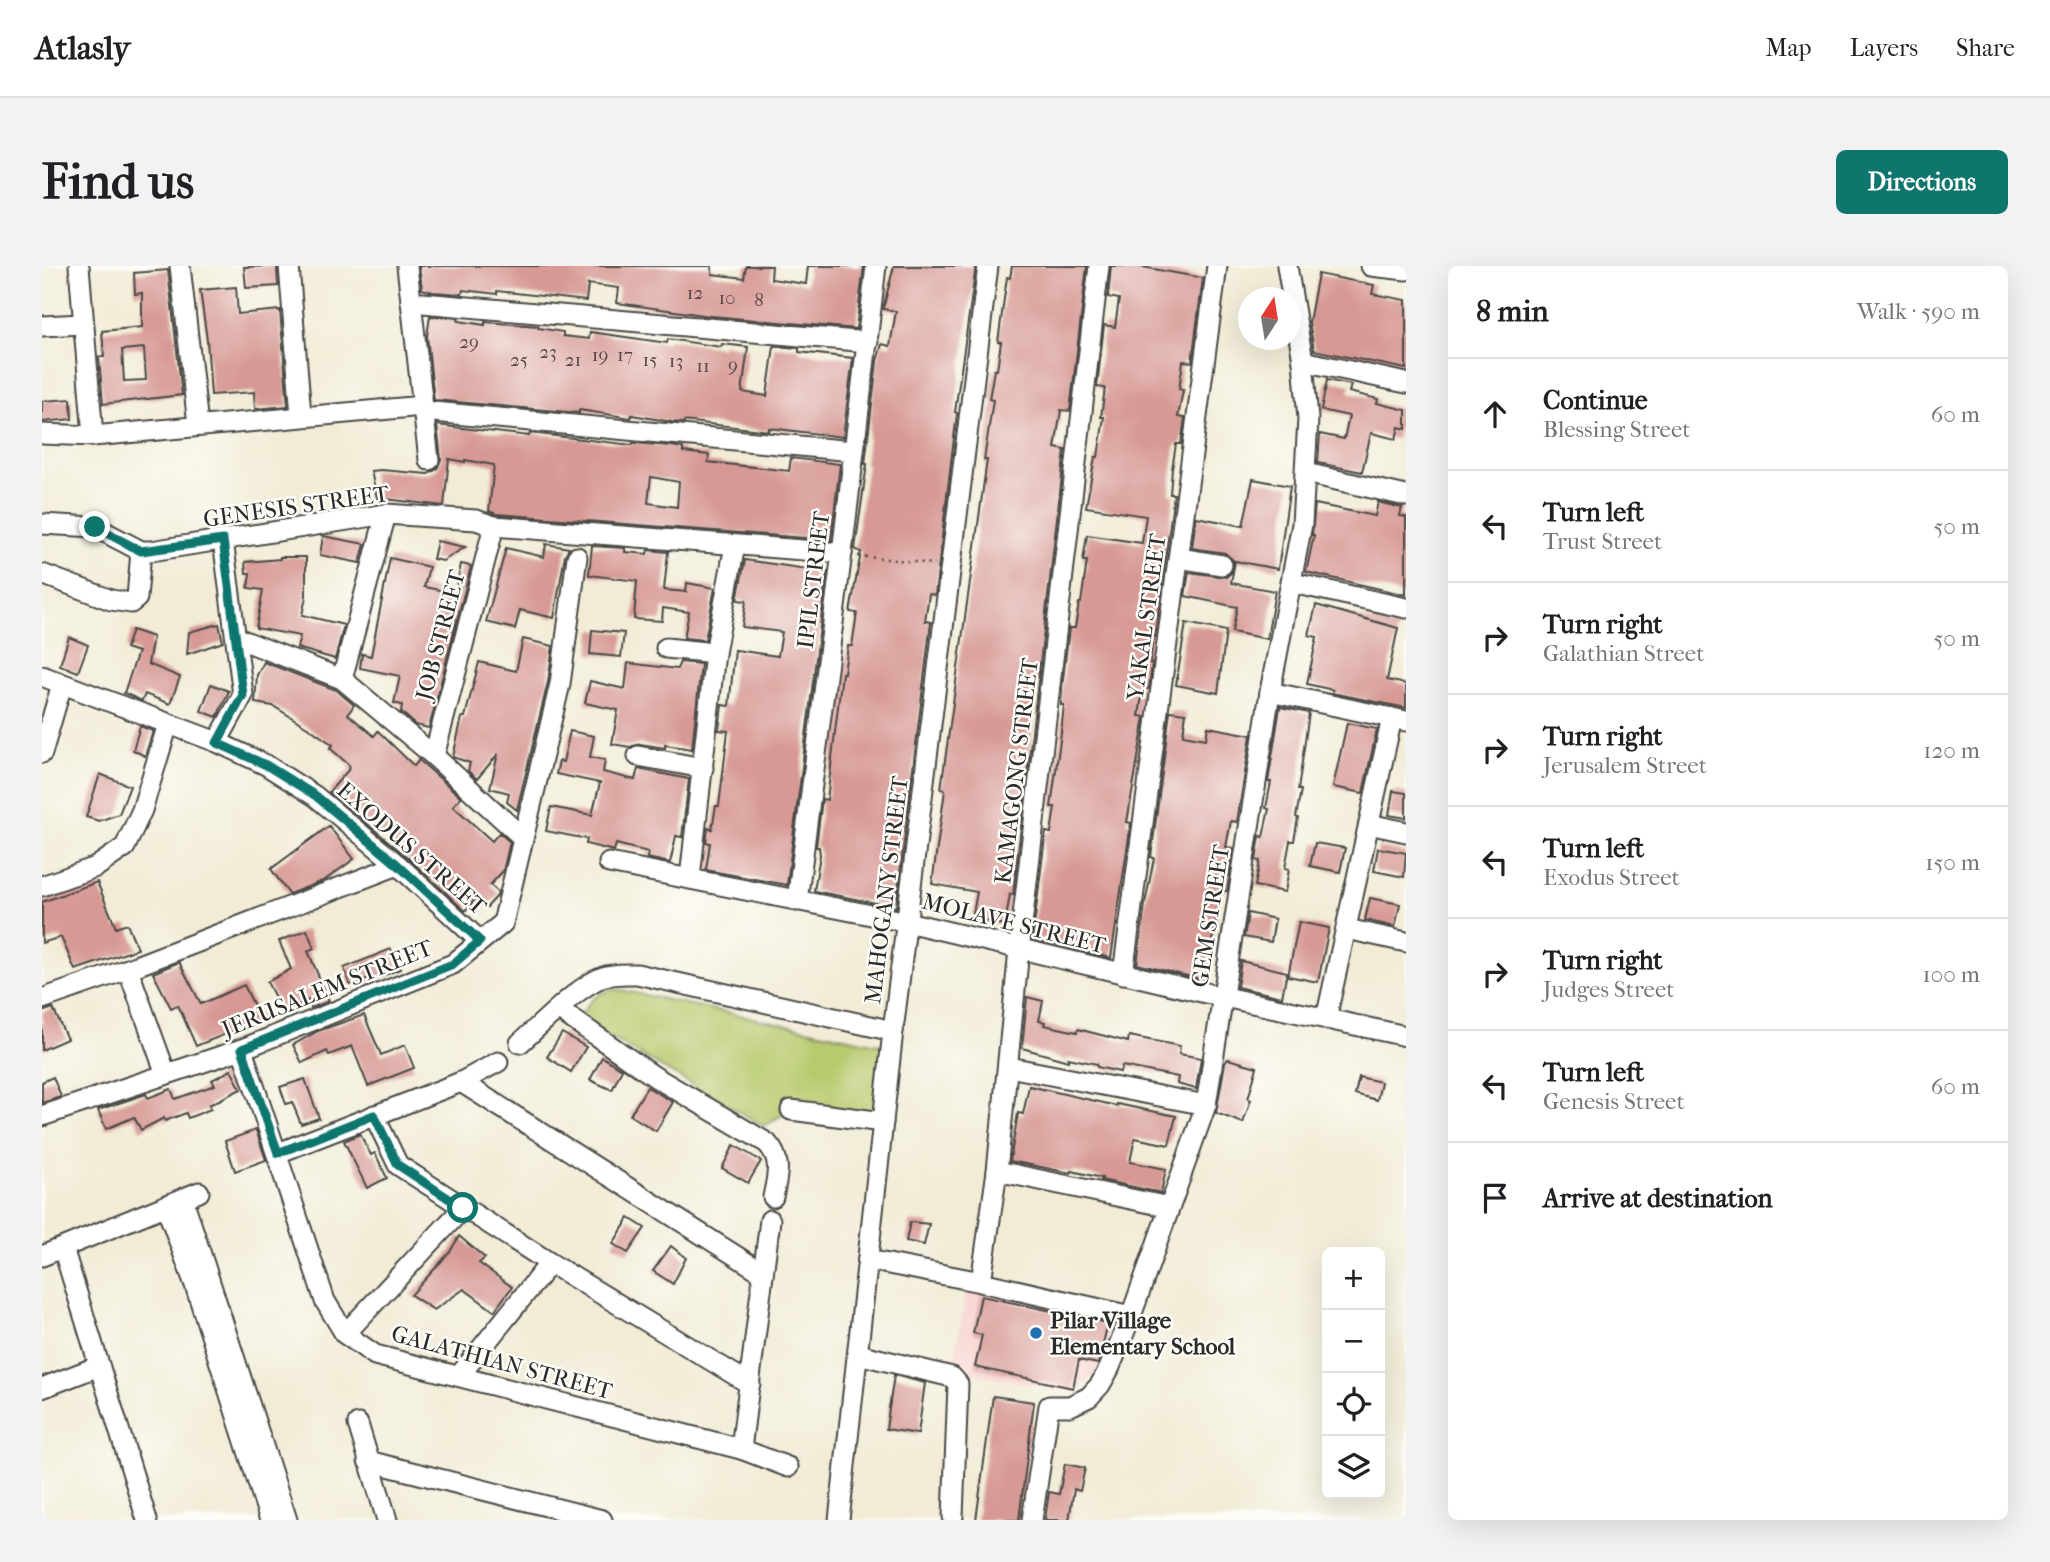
<!DOCTYPE html>
<html lang="en">
<head>
<meta charset="utf-8">
<style>
	:root { --surface:#fff; --page:#f2f2f2; --text:#202124; --muted:#757577; --line:#e0e0e0; --accent:#0f766e }
	body { margin:0; font-family:"IM FELL French Canon",serif; background:var(--page); color:var(--text) }
	.controls { position:absolute; right:21px; bottom:21px; display:grid; overflow:hidden; border-radius:10px; box-shadow:0 7px 28px #0002 }
	.controls button { width:63px; height:63px; display:grid; place-items:center; padding:0; border:0; border-bottom:2px solid var(--line); background:var(--surface); color:var(--text); font:35px sans-serif }
	.compass { position:absolute; left:1196px; top:21px; width:63px; height:63px; border-radius:50%; background:var(--surface); box-shadow:0 7px 28px #0002; rotate:12deg }
	.stop { position:absolute; width:21px; height:21px; margin:-16px; border:5px solid #0f766e; border-radius:50%; background:#fff }
	.stop.end { background:#0f766e; border-color:#fff; box-shadow:0 2px 7px #0008 }
	.list { margin:0; padding:0; list-style:none }
	h2 { display:flex; justify-content:space-between; align-items:center; height:91px; margin:0; padding:0 28px; font-size:30px }
	h2 small { font-size:23px; font-weight:400; color:var(--muted) }
	.list li { display:grid; grid-template-columns:46px 1fr auto; gap:21px; align-items:center; box-sizing:border-box; height:112px; padding:0 28px; border-top:2px solid var(--line) }
	.list b { display:block; font-size:26px; white-space:nowrap }
	.list p { margin:0; font-size:23px; white-space:nowrap; color:var(--muted) }
	.list em { font-size:23px; font-style:normal; color:var(--muted) }
	.icon { flex:none; width:38px; height:38px; fill:none; stroke:currentColor; stroke-width:2; stroke-linecap:round; stroke-linejoin:round }
	.map { position:relative; flex:none; width:1364px; height:1254px; overflow:hidden; border-radius:10px }
	header { display:flex; align-items:center; gap:42px; box-sizing:border-box; height:98px; padding:0 35px; background:var(--surface); border-bottom:2px solid var(--line) }
	header strong { font-size:33px }
	nav { display:flex; gap:38px; margin-inline-start:auto; font-size:24px }
	.intro { display:flex; align-items:center; justify-content:space-between; box-sizing:border-box; height:168px; padding:0 42px }
	h1 { margin:0; font-size:49px }
	.button { padding:18px 32px; border-radius:10px; background:var(--accent); color:#fff; font-size:24px; font-weight:700 }
	main { display:flex; gap:42px; padding:0 42px }
	aside { flex:1; background:var(--surface); border-radius:10px; box-shadow:0 7px 28px #0002 }
	.map>svg:first-child { display:block }
	.built { fill:#f7d0ce }
	.green { fill:#b8ca6e; stroke:#727a4c; stroke-width:2 }
	.building { fill:#d79994; fill-rule:evenodd }
	.lines { fill:none; stroke-linecap:round; stroke-linejoin:round }
	.minor-casing { stroke:#494845; stroke-width:23 }
	.path { stroke:#494845; stroke-width:2.5; stroke-dasharray:2 5; stroke-linecap:butt }
	.minor { stroke:#fff; stroke-width:19 }
	.route { stroke:#0f766e; stroke-width:9 }
	.poi-dot { fill:#1f6fb2; stroke:#fdfcf7; stroke-width:2.5 }
	.labels { text-anchor:middle; stroke-width:5; stroke-linejoin:round; paint-order:stroke }
	.number-label { font-size:19px; fill:#564645 }
	.street-label { font-size:23px; fill:#2b2b2b; stroke:#fdfcf7 }
	.poi-label { font-size:23px; font-weight:bold; fill:#2b2b2b; stroke:#fdfcf7; text-anchor:start }
</style>
</head>
<body>
<header>
<strong>Atlasly</strong>
<nav><a>Map</a><a>Layers</a><a>Share</a></nav>
</header>
<div class="intro"><h1>Find us</h1><a class="button">Directions</a></div>
<main>
<div class="map">
<svg width="1364" height="1254" viewBox="0 0 1364 1254">
	<rect width="100%" height="100%" fill="#fdfcf7"/>
	<filter id="ink" filterUnits="userSpaceOnUse"><feTurbulence type="fractalNoise" baseFrequency=".0143" numOctaves="2"/><feDisplacementMap in="SourceGraphic" scale="14" xChannelSelector="R" yChannelSelector="G"/><feConvolveMatrix kernelMatrix="1 2 1 2 8 2 1 2 1" color-interpolation-filters="sRGB"/></filter>
	<filter id="wash" filterUnits="userSpaceOnUse"><feTurbulence type="fractalNoise" baseFrequency=".00686" numOctaves="4" result="noise"/><feDisplacementMap in="SourceGraphic" scale="28" xChannelSelector="R" yChannelSelector="G"/><feGaussianBlur stdDeviation="1.57" result="paint"/><feColorMatrix in="noise" values="0 0 0 0 0 0 0 0 0 0 0 0 0 0 0 0 0 1.4 0 .05"/><feComposite in="paint" operator="in"/></filter>
	<g filter="url(#wash)">
		<rect width="100%" height="100%" fill="#f2ecd6"/>
		<path class="built" d="M925,1023L1076,1053L1055,1107L1030,1126L910,1103Z"/>
		<path class="green" d="M573,723L845,780L837,859L746,845L722,860L536,753C546,737 553,727 573,723Z"/>
		<g id="blocks">
			<g class="building">
				<path d="M235,0L236,20L204,22L202,1Z"/>
				<path d="M377,0H670V8L702,12L704,0H730L729,13L764,18L766,0H822L814,63L669,50L575,37L577,22L546,18L544,35L455,25V28L421,24L420,28L391,26L380,23Z"/>
				<path d="M852,0H934L913,146L915,147L893,329L887,328L883,355L889,356L854,641L772,625L778,589L777,581H774L780,533L785,534L800,407H802L806,380H810L815,347L808,346L819,286L813,283L825,198H823L835,95L840,78L848,80L854,45L841,43Z"/>
				<path d="M970,0H1045L1028,145L1019,144L1013,182L1023,184L971,629L968,628L963,659L930,653L935,626L890,618L903,524L899,523L945,194H942L951,134L947,133L952,104H955L959,76H956L965,11L968,12Z"/>
				<path d="M1069,0H1095L1161,12L1150,96L1141,95L1137,123L1141,124L1136,151L1143,152L1139,178H1134L1130,203L1128,228H1132L1113,371H1111L1108,397H1110L1107,423L1101,422L1097,450L1103,451L1085,556L1089,557L1069,692L996,674V670L991,669L1002,579L1004,566L1009,567L1013,541H1009L1019,467L1022,439H1019L1020,422L1027,362H1033L1037,337H1039L1045,295H1041L1045,269L1100,277L1104,250L1044,241L1053,191H1056L1062,151H1059L1063,122L1055,121L1062,59L1073,61L1077,33L1066,31Z"/>
				<path d="M126,4L140,129L61,138L57,91H62L60,65L100,61V27L93,28L92,7ZM102,82L104,114L82,115L80,84Z"/>
				<path d="M1276,8L1332,19L1330,28L1364,34V103L1272,84L1267,56Z"/>
				<path d="M194,21L196,48L238,44L246,140L213,143L212,126L169,129L165,74L158,24Z"/>
				<path d="M388,50L417,52L416,55L443,59V56L496,60V62L521,66V70L547,73L548,66L625,77L626,73L679,81L680,78L706,81L700,126L725,130L732,80L757,82V86L811,92L801,171L727,162V165L642,155V157L630,156L590,149L589,152L537,144V147L392,134L385,70Z"/>
				<path d="M1285,114L1309,119L1307,126L1336,133L1335,137L1364,144V163L1357,161L1354,173L1329,167L1320,206L1276,197L1278,168L1302,173L1307,150L1279,144Z"/>
				<path d="M29,133L30,153L0,156V135Z"/>
				<path d="M395,159L487,170L488,167L590,179L591,177L629,180L641,182V186L667,189L666,196L747,205L749,192L798,198L789,274L454,248L447,245L452,199L423,194V196L407,193L402,240L335,232L329,205L339,204L386,208L395,203L399,193ZM609,211L637,216L635,241L606,237Z"/>
				<path d="M1211,213L1248,220L1236,303L1193,295L1189,317L1233,325L1225,373L1190,366L1195,341L1143,330L1147,306L1184,311L1189,307L1192,300L1191,294L1183,287L1150,282L1154,251L1201,260Z"/>
				<path d="M1336,236L1360,242L1358,250L1364,251V329L1264,306L1272,269H1270L1273,238L1333,250Z"/>
				<path d="M281,270L323,278L318,297L278,289Z"/>
				<path d="M395,275L423,281L401,295L391,293Z"/>
				<path d="M504,278L527,282L523,289L512,352L478,344L473,363L444,356L464,282L502,291Z"/>
				<path d="M550,280L583,282V286L605,288L606,284L626,286L622,324L644,326L645,317L673,322L663,374L642,372L647,346L621,342L620,355L592,353L595,315L547,309Z"/>
				<path d="M238,291H264V331L260,349L302,359L293,393L255,382L258,370L214,362L221,324L206,322L208,307H204L203,296L238,293Z"/>
				<path d="M348,292L387,301L382,321L413,327L419,298L429,300L387,462L374,459L359,446L360,439L352,437L358,410L318,402L320,388L329,390Z"/>
				<path d="M703,294L785,306L745,619L664,604L668,577L664,576L666,562L670,563L674,540H677L686,465L677,464L680,439L687,440L693,384L736,390L740,366L700,361L704,335L695,334Z"/>
				<path d="M1274,339L1356,362L1345,414L1364,418V442L1290,427L1291,424L1265,418L1275,371L1267,369Z"/>
				<path d="M1144,357L1184,365L1176,427L1134,419Z"/>
				<path d="M177,358L181,376L145,388L147,366Z"/>
				<path d="M90,364L111,371L106,398L138,411L128,438L103,428L100,435L82,427L96,386L84,382Z"/>
				<path d="M550,364L582,367L579,391L548,388Z"/>
				<path d="M27,371L46,379L36,406L18,399Z"/>
				<path d="M481,373L511,380L506,416L475,544L465,536L467,527L448,522L456,488L435,513L426,505L428,497L411,491L420,451H423L437,396L474,405Z"/>
				<path d="M222,396L294,424L312,439L306,448L332,470L336,465L372,500L377,494L419,531L411,540L430,557L450,575L457,567L468,576L461,605L448,619L456,626L455,630L445,641L434,632L423,645L364,590L287,526L308,502L307,499L288,482L291,479L267,462L231,440L213,437L215,409Z"/>
				<path d="M638,396L659,398L650,483L623,479V482L598,478L588,481L570,478L576,444L543,437L548,415L583,423L586,397L635,403Z"/>
				<path d="M169,418L187,425L175,451L159,445Z"/>
				<path d="M1238,441L1267,447L1256,524H1259L1254,551L1256,552L1252,575H1248L1243,602L1247,603L1243,626L1213,620L1218,595L1214,594L1218,570L1221,571L1227,543L1224,542L1229,516H1226Z"/>
				<path d="M1128,445L1144,447L1141,469L1164,473L1166,461L1209,469L1195,556L1189,555L1184,581L1191,582L1185,625H1180L1162,714L1095,698L1103,638L1112,592L1109,591Z"/>
				<path d="M1305,457L1335,463L1321,527L1291,521Z"/>
				<path d="M98,460L111,465L103,490L91,484Z"/>
				<path d="M528,465L552,470L548,491L563,494L561,506L593,514L596,503L647,513L640,571L634,570L628,597L605,592L606,586L574,578L572,585L544,578L545,573L504,565L509,541L550,549L558,517L514,508L517,495L521,496Z"/>
				<path d="M58,508L88,520L77,548L57,555L44,551Z"/>
				<path d="M1351,525L1364,527V552L1347,549Z"/>
				<path d="M287,560L312,593L283,614L247,628L229,603Z"/>
				<path d="M1273,577L1303,582L1298,606L1268,600Z"/>
				<path d="M1336,582L1364,587L1362,611L1332,605Z"/>
				<path d="M55,616L74,662L85,658L96,683L33,704L19,671L0,677V636Z"/>
				<path d="M1328,632L1358,638L1353,661L1323,654Z"/>
				<path d="M1206,647L1233,653L1229,676L1202,671Z"/>
				<path d="M1257,656L1287,662L1276,716L1246,710Z"/>
				<path d="M265,664L272,682L266,685L287,735L269,742L266,734L241,747L225,716L249,703L237,675Z"/>
				<path d="M349,683L358,703L326,716L325,713L308,719L302,702Z"/>
				<path d="M1199,695L1245,706L1240,731L1195,721Z"/>
				<path d="M137,696L159,738L202,719L219,754L154,780L136,739L129,742L111,707Z"/>
				<path d="M985,731L1001,735L997,755L1003,756L1002,759L1035,766L1036,763L1086,776L1087,770L1138,780L1137,788L1159,792L1154,823L1135,818L1136,811L1080,800L1078,806L1055,801V798L1026,792V795L980,782Z"/>
				<path d="M11,742L25,773L0,784V746Z"/>
				<path d="M322,749L339,789L363,779L372,802L326,820L310,780L287,789L285,785L260,797L251,779L276,765Z"/>
				<path d="M520,767L544,781L529,806L505,791Z"/>
				<path d="M560,791L580,803L570,824L548,814Z"/>
				<path d="M1186,793L1215,801L1206,833L1209,834L1201,857L1174,847L1183,797Z"/>
				<path d="M189,804L199,823L167,839L169,843L146,852L144,847L123,855L122,852L99,864L92,851L64,863L56,844L104,828L106,832L129,823L133,833L173,819L170,814Z"/>
				<path d="M11,811L19,831L0,837V816Z"/>
				<path d="M1317,811L1339,816L1335,834L1313,828Z"/>
				<path d="M263,813L277,852L259,858L250,836L244,838L238,821Z"/>
				<path d="M987,820L1075,840V838L1134,850L1127,879L1093,872L1088,896L1124,903L1119,927L1059,914L1060,912L1030,905L1029,907L968,895L976,847L981,848Z"/>
				<path d="M605,821L631,836L614,865L588,849Z"/>
				<path d="M214,864L224,894L193,905L183,875Z"/>
				<path d="M318,868L329,889L333,887L345,912L325,922L302,875Z"/>
				<path d="M692,879L719,895L706,917L680,902Z"/>
				<path d="M587,952L603,962L586,987L571,978Z"/>
				<path d="M868,956L887,958L882,979L864,975Z"/>
				<path d="M417,970L443,992L437,997L470,1021L452,1045L422,1023L392,1044L369,1029L408,986Z"/>
				<path d="M629,980L644,992L631,1018L611,1005Z"/>
				<path d="M939,1030L1066,1057L1056,1098L1037,1094L1031,1122L933,1101L940,1069L931,1067Z"/>
				<path d="M852,1109L883,1117L876,1168L844,1163Z"/>
				<path d="M951,1130L992,1136L977,1254H934Z"/>
				<path d="M1023,1198L1043,1202L1038,1225L1032,1223L1027,1254H1003L1007,1226L1017,1228Z"/>
			</g>
		</g>
	</g>
	<g filter="url(#ink)">
		<use href="#blocks" fill-opacity="0" stroke="#494845" stroke-width="2"/>
		<g class="lines">
			<defs>
				<g id="minor">
					<path d="M37,0L51,170"/>
					<path d="M138,0L156,159"/>
					<path d="M247,0L259,149"/>
					<path d="M365,0L387,194"/>
					<path d="M1329,0L1364,4"/>
					<path d="M369,36L826,76"/>
					<path d="M0,60L41,58"/>
					<path d="M1261,95L1364,117"/>
					<path d="M381,145L811,185"/>
					<path d="M0,168L51,170L381,140"/>
					<path d="M1264,207L1364,230"/>
					<path d="M0,258L53,261L99,285H109L344,248L434,254L452,260L800,287"/>
					<path d="M1137,292L1180,299"/>
					<path d="M0,308L69,334L89,337L95,332L99,285"/>
					<path d="M1251,317L1364,342"/>
					<path d="M195,372L300,413L392,490L481,572"/>
					<path d="M624,382L673,387"/>
					<path d="M0,410L175,476L224,499L273,530L356,599L438,675"/>
					<path d="M300,413L344,248"/>
					<path d="M1228,426L1364,455"/>
					<path d="M175,476L201,429L181,274"/>
					<path d="M0,487L20,418"/>
					<path d="M392,490L452,260"/>
					<path d="M596,490L661,502"/>
					<path d="M1327,558L1364,566"/>
					<path d="M567,597L865,656L1164,727L1364,770"/>
					<path d="M648,612L673,387L693,279"/>
					<path d="M0,620L54,601L83,581L100,544L126,458"/>
					<path d="M755,635L800,287L834,0"/>
					<path d="M1305,663L1364,676"/>
					<path d="M86,703L124,808"/>
					<path d="M1081,708L1175,0"/>
					<path d="M0,733L86,703L356,599"/>
					<path d="M516,743L613,811L725,877C741,894 735,911 731,931"/>
					<path d="M1284,753L1350,452"/>
					<path d="M478,777C500,758 536,720 561,711C572,707 584,708 595,708L851,765"/>
					<path d="M200,783L283,1035L303,1068L333,1089L699,1183L746,1201"/>
					<path d="M967,801L1164,839"/>
					<path d="M419,816L721,1007"/>
					<path d="M749,844L841,856"/>
					<path d="M332,849L356,899L508,997L708,1118"/>
					<path d="M0,850L200,783L411,698L461,657L518,418L535,291"/>
					<path d="M236,887L419,816L456,796"/>
					<path d="M955,905L1127,941"/>
					<path d="M141,933L245,1254"/>
					<path d="M124,940L153,1019L228,1254"/>
					<path d="M21,982L105,1254"/>
					<path d="M0,990L157,926"/>
					<path d="M826,994L939,1016L1089,1050"/>
					<path d="M939,1016L955,905L977,684L1057,0"/>
					<path d="M303,1068L421,942"/>
					<path d="M816,1088L910,1111L916,1118L911,1251"/>
					<path d="M417,1110L508,997"/>
					<path d="M0,1122L57,1100"/>
					<path d="M316,1158L345,1254"/>
					<path d="M699,1183L728,954"/>
					<path d="M326,1195L560,1254"/>
					<path d="M797,1254L851,765L946,0"/>
					<path d="M990,1254L1007,1140H1028L1047,1131L1058,1119L1067,1103L1089,1050L1164,839L1228,426L1260,258L1266,153L1261,95L1245,0"/>
				</g>
			</defs>
			<use href="#minor" class="minor-casing"/>
			<path class="path" d="M816,290L893,298"/>
			<use href="#minor" class="minor"/>
		</g>
	</g>
	<g class="lines" filter="url(#ink)">
		<path class="route" d="M53,261L99,285L181,274L201,429L175,477L224,499L274,530L356,599L438,675L411,698L200,783L236,887L332,849L356,899L421,942"/>
	</g>
	<circle class="poi-dot" cx="994" cy="1067" r="7"/>
	<g class="labels">
		<g class="number-label">
			<text x="653" y="33">12</text>
			<text x="685" y="38">10</text>
			<text x="717" y="40">8</text>
			<text x="427" y="82">29</text>
			<text x="506" y="92">23</text>
			<text x="558" y="95">19</text>
			<text x="583" y="95">17</text>
			<text x="477" y="100">25</text>
			<text x="531" y="100">21</text>
			<text x="608" y="100">15</text>
			<text x="634" y="101">13</text>
			<text x="691" y="105">9</text>
			<text x="661" y="106">11</text>
		</g>
		<g class="street-label">
			<text transform="translate(254 240) rotate(-8)" y="8">GENESIS STREET</text>
			<text transform="translate(771 314) rotate(-83)" y="8">IPIL STREET</text>
			<text transform="translate(1104 351) rotate(-82)" y="8">YAKAL STREET</text>
			<text transform="translate(398 369) rotate(-75)" y="8">JOB STREET</text>
			<text transform="translate(974 505) rotate(-83)" y="8">KAMAGONG STREET</text>
			<text transform="translate(370 582) rotate(41)" y="8">EXODUS STREET</text>
			<text transform="translate(844 624) rotate(-83)" y="8">MAHOGANY STREET</text>
			<text transform="translate(1168 650) rotate(-81)" y="8">GEM STREET</text>
			<text transform="translate(972 657) rotate(14)" y="8">MOLAVE STREET</text>
			<text transform="translate(285 722) rotate(-22)" y="8">JERUSALEM STREET</text>
			<text transform="translate(460 1096) rotate(15)" y="8">GALATHIAN STREET</text>
		</g>
		<g class="poi-label">
			<text x="1008" y="1062">Pilar Village<tspan x="1008" dy="26">Elementary School</tspan></text>
		</g>
	</g>
</svg>
<div class="controls">
<button>+</button>
<button>−</button>
<button><svg class="icon" aria-label="locate" viewBox="0 0 24 24"><circle cx="12" cy="12" r="6"/><path d="M12 2v4M12 18v4M2 12h4M18 12h4"/></svg></button>
<button><svg class="icon" aria-label="layers" viewBox="0 0 24 24"><path d="M12 4l9 5-9 5-9-5zM3 14l9 5 9-5"/></svg></button>
</div>
<svg class="compass" viewBox="-18 -18 36 36"><path d="M0-13l5 13h-10z" fill="#e53935"/><path d="M0 13l5-13h-10z" fill="#757577"/></svg>
<div class="stop" style="left:421px;top:942px"></div>
<div class="stop end" style="left:53px;top:261px"></div>
</div>
<aside>
<h2>8 min<small>Walk · 590 m</small></h2>
<ul class="list">
<li><svg class="icon" aria-label="ahead" viewBox="0 0 24 24"><path d="M12 20V5M6 11l6-6 6 6"/></svg><div><b>Continue</b><p>Blessing Street</p></div><em>60 m</em></li>
<li><svg class="icon" aria-label="left" viewBox="0 0 24 24"><path d="M17 20v-9H6M10 6l-5 5 5 5"/></svg><div><b>Turn left</b><p>Trust Street</p></div><em>50 m</em></li>
<li><svg class="icon" aria-label="right" viewBox="0 0 24 24"><path d="M7 20v-9h11M14 6l5 5-5 5"/></svg><div><b>Turn right</b><p>Galathian Street</p></div><em>50 m</em></li>
<li><svg class="icon" aria-label="right" viewBox="0 0 24 24"><path d="M7 20v-9h11M14 6l5 5-5 5"/></svg><div><b>Turn right</b><p>Jerusalem Street</p></div><em>120 m</em></li>
<li><svg class="icon" aria-label="left" viewBox="0 0 24 24"><path d="M17 20v-9H6M10 6l-5 5 5 5"/></svg><div><b>Turn left</b><p>Exodus Street</p></div><em>150 m</em></li>
<li><svg class="icon" aria-label="right" viewBox="0 0 24 24"><path d="M7 20v-9h11M14 6l5 5-5 5"/></svg><div><b>Turn right</b><p>Judges Street</p></div><em>100 m</em></li>
<li><svg class="icon" aria-label="left" viewBox="0 0 24 24"><path d="M17 20v-9H6M10 6l-5 5 5 5"/></svg><div><b>Turn left</b><p>Genesis Street</p></div><em>60 m</em></li>
<li><svg class="icon" aria-label="arrive" viewBox="0 0 24 24"><path d="M6 21V4h12l-3 4 3 4H6"/></svg><div><b>Arrive at destination</b></div></li>
</ul>
</aside>
</main>
</body>
</html>
